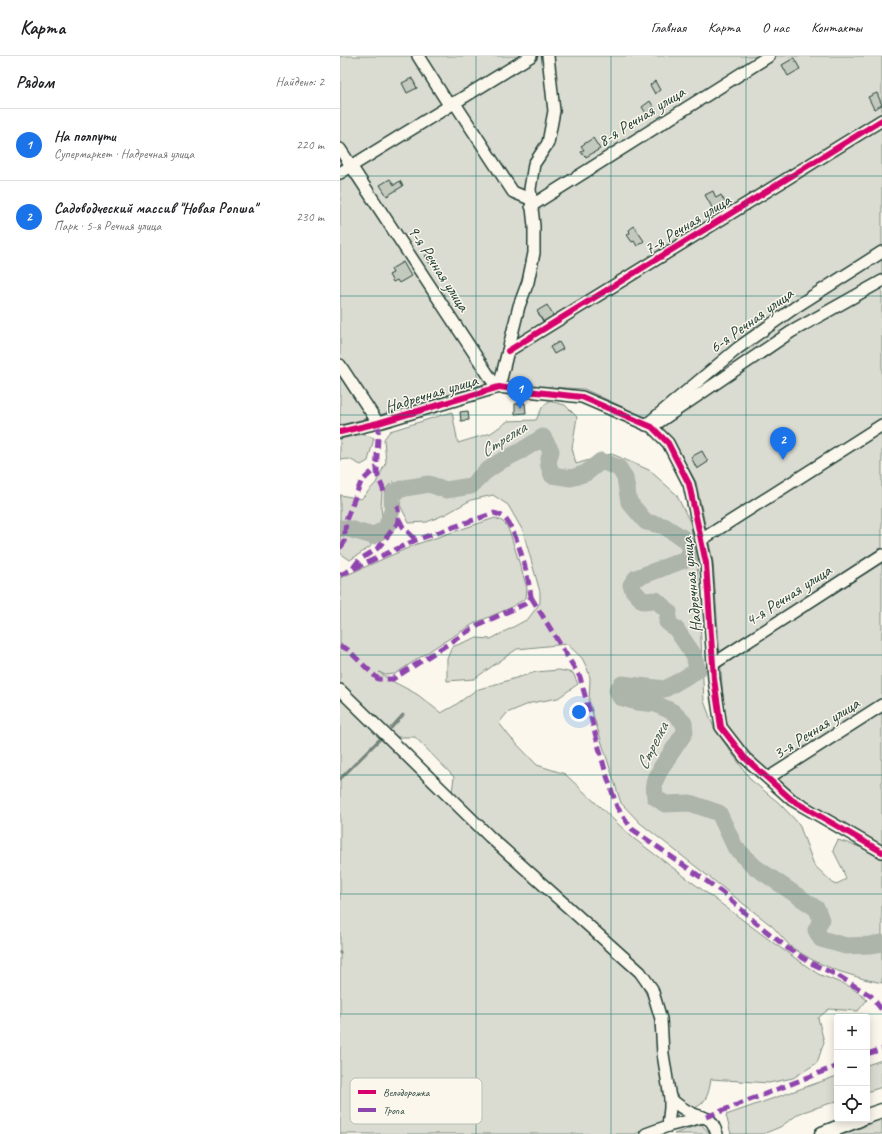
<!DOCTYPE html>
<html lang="ru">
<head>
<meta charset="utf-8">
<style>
	:root { --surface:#fff; --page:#f6f6f6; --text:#202124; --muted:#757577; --line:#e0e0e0; --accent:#1a73e8 }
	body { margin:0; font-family:Caveat,sans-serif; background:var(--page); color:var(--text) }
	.controls { position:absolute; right:12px; bottom:12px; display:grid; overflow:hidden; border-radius:4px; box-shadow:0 2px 10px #0003 }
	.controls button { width:36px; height:36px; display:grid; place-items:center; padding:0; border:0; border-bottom:1px solid var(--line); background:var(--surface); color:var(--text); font:20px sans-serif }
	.you { position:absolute; left:239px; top:656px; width:14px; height:14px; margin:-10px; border:3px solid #fff; border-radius:50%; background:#1a73e8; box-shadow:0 0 0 6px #1a73e833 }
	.badge { display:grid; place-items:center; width:26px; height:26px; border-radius:50%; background:var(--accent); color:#fff; font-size:13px; font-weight:700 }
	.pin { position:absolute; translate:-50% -33px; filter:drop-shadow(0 1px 2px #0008) }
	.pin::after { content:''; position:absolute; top:21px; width:14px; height:12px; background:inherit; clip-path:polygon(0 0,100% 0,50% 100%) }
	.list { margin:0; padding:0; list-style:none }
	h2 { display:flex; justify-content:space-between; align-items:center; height:52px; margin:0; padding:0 16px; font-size:17px }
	h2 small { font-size:13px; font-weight:400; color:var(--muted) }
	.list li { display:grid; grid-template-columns:26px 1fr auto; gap:12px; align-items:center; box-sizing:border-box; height:72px; padding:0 16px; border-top:1px solid var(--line) }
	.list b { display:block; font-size:15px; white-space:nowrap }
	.list p { margin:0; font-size:13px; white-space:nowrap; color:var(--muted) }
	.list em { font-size:13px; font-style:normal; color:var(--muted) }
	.icon { flex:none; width:22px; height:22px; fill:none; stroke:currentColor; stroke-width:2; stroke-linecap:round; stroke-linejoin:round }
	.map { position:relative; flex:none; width:542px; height:1078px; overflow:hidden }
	header { display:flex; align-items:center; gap:24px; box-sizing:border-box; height:56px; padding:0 20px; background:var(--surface); border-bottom:1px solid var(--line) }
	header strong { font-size:19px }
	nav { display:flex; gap:22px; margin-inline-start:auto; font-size:14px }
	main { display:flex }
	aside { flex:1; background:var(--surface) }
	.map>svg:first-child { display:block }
	.green { fill:#dbdcd1; stroke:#7d8c82 }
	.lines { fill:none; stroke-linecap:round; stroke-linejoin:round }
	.stream { stroke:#74847b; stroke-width:3 }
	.river { stroke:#adb4aa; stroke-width:17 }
	.building { fill:#c4c9be; stroke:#1f3d34 }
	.minor-casing { stroke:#1f3d34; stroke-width:14 }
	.major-casing { stroke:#1f3d34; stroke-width:17 }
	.minor { stroke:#fbf7ec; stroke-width:11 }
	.major { stroke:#fbf7ec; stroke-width:14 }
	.quiet { stroke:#8e44ad; stroke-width:5; stroke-dasharray:10 5; stroke-linecap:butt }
	.cycleway-casing { stroke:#fbf7ec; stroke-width:8 }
	.cycleway { stroke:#d6006c; stroke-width:6 }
	.grid { fill:none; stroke:#0f766e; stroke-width:1; stroke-opacity:0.55 }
	.labels { text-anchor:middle; stroke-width:3; stroke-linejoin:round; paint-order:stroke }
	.street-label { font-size:17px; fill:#1f3d34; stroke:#fbf7ec }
	.water-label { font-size:18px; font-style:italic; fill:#425b52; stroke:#fbf7ec }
	.key { fill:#fbf7ec; stroke:#b9bfb5; stroke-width:1 }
	.key-label { font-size:11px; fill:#1f3d34 }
</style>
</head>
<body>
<header>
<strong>Карта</strong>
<nav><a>Главная</a><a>Карта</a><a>О нас</a><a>Контакты</a></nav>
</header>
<main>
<aside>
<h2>Рядом<small>Найдено: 2</small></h2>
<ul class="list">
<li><span class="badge">1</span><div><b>На полпути</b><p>Супермаркет · Надречная улица</p></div><em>220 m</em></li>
<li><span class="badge">2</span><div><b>Садоводческий массив &quot;Новая Ропша&quot;</b><p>Парк · 5-я Речная улица</p></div><em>230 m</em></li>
</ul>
</aside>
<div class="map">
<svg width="542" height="1078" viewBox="0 0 542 1078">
	<rect width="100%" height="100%" fill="#fbf7ec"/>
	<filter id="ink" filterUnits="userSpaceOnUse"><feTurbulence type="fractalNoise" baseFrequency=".025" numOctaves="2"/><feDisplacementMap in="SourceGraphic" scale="8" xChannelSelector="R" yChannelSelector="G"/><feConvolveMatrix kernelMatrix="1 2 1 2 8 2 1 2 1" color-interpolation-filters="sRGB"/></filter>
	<g filter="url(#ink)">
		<g class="green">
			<path d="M0,0H542V790L454,740L409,698L385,669L373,506L356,426L332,383L315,366L244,333L189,330L154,325L33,361L0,369Z"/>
			<path d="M209,345L225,349L237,361L232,392L236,408L262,400L272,398L309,414L336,438L350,466L357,501L364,645L374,672L411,724L439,747L459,768L474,809L495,829L506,823L503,814L493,794L498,784L526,793L542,802V927L524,923L498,915L474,905L451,891L432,870L300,767L281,747L249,646L250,622L247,612L242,602L227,588L177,593L134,623L107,625V603L112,591L135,582L151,583L188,563L200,547V536L183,475L168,449L153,439L131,444L106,458L87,466L69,467L60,449L63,438L53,425L42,437L41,451L43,467L30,491L10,504L0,497V439L21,443L36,427L46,406L44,383L50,375L112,356L118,387L151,377L168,365L196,364L203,350Z"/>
			<path d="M23,378L34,382L28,405L21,409L9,403L0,404V383Z"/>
			<path d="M155,462L162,465L167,470L171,480L187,532L186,542L183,544L170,552L135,567L97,590L55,618L45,619L39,616C51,626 65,631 78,639C86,645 93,651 101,657L114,650L136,634L196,616L219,614L233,617L238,628L218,642L191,647L167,657L159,667L170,681L197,709L225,718L293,782L435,888L478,918L511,931L527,944L518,955L489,953L478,962L484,986L477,1007L453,1022L429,1027L371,1023C367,1051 360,1050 336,1059L324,1040L326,1053L324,1066L295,1078H0V639L295,917L313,951L317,987L315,932L153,780L112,736L114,721L75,681H57L0,629V522L77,488Z"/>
			<path d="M542,1004V1031L527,1036V1009Z"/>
			<path d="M497,1020V1045L460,1057L440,1071L423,1078H391L386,1059Z"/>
			<path d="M542,1063V1078H503Z"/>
			<path d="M361,1068L370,1078H334Z"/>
		</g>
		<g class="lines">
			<g class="stream">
				<path d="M51,672L63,659"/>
				<path d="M0,723L41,682"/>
				<path d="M0,896V897"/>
			</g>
			<path class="river" d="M0,472L9,473L33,480L46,472L52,455V440L54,436L65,432L89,428L106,434L131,430L145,416L161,405L181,395L203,381L211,395L208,407L212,419L231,422L246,417L261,405L279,412L285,422L289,446L306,466L324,470L344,483L351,491L349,499L344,504L296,522L291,529L293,534L303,545L316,544L329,556L327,566L336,573L353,598L358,614L325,633L282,628L277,634L280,641L297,646L316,648L333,656L344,667L345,676L321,712L314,727L315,741L325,748L350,747L379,757L395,791L415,811L477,853L481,864L476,874L481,883L506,890L530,889L542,887"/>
		</g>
		<g class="building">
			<path d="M454,2L460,13L448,20L442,9Z"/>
			<path d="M72,22L77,32L67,37L62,27Z"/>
			<path d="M315,25L320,34L315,38L310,29Z"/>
			<path d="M537,37L542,49L534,53L528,41Z"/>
			<path d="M310,45L316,55L308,60L302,51Z"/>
			<path d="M253,82L260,93L246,101L245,99L244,100L241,96L244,94L241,90Z"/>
			<path d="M50,123L54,129L60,125L63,130L47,140L40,129Z"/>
			<path d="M373,135L376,142L381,139L386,148L374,155L365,139Z"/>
			<path d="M294,170L304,185L297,190L294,185L292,186L287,179L290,177L289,174Z"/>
			<path d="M92,196L97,205L90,208L85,200Z"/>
			<path d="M63,206L71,220L59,227L57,224L53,226L49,219L53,217L51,213Z"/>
			<path d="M207,249L214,261L204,267L197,255Z"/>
			<path d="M219,286L223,293L214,298L210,291Z"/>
			<path d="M185,347L186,357L175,358V348Z"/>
			<path d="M128,355L129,364L121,365L120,356Z"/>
			<path d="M362,395L368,406L357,413L351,401Z"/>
		</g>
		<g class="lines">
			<defs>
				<g id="minor">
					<path d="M78,0L109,49"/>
					<path d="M114,46L173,136L190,143"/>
					<path d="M0,93L157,332"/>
					<path d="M0,117L191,0"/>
					<path d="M191,150L429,0"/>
					<path d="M168,295L542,64"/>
					<path d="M0,309L38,367"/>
					<path d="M159,331L179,250L188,226L194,197V170L190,133L194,108L208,87L214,55L208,0"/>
					<path d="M319,366L451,276L542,225"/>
					<path d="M306,369L398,292L457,250L542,196"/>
					<path d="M0,376L38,367L159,331L187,335L242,341L312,371L328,387L349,428L366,507L374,623L381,671L405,702L452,744L542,796"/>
					<path d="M361,484L542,369"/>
					<path d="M373,608L542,499"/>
					<path d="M0,634L150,781L300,916L312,933L321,963L323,998L330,1042V1052L328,1070"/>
					<path d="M428,722L542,649"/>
					<path d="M330,1042C336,1048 343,1053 351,1057C367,1064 370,1058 377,1078"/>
					<path d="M306,1078L328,1070L363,1061"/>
				</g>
				<g id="major">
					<path d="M527,1060L542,1055"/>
					<path d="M482,1078L520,1063"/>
				</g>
			</defs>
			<use href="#minor" class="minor-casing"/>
			<use href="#major" class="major-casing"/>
			<use href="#minor" class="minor"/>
			<use href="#major" class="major"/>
			<g class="quiet">
				<path d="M38,367C39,383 36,398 37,413C37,425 43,427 44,438"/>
				<path d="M59,463L63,471L76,484"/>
				<path d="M0,492L4,487L6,464L21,426L37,411"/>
				<path d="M13,512L19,504L38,492L57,468C59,461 59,456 57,450"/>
				<path d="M0,519L76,484L154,457C160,459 164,460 167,465C178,479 189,523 191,541L187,547L138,569L53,623H38L7,593L0,590"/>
				<path d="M191,541L240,621L265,714L277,751L292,773L382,836L415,866L450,894L473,908L497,919L531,940L542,954"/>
				<path d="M527,998L542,993"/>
				<path d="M366,1061L497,1010"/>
			</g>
			<defs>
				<g id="cycleway">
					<path d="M168,295L542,64"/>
					<path d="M0,376L38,367L159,331L187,335L242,341L312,371L328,387L349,428L366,507L374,623L381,671L405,702L452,744L542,796"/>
				</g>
			</defs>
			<use href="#cycleway" class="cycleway-casing"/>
			<use href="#cycleway" class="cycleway"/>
		</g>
	</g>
	<path class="grid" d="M136,0V1078M271,0V1078M406,0V1078M0,120H542M0,240H542M0,359H542M0,479H542M0,599H542M0,719H542M0,838H542M0,958H542"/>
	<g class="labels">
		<g class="street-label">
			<text transform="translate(301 60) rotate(-32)" y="6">8-я Речная улица</text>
			<text transform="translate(347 168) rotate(-32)" y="6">7-я Речная улица</text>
			<text transform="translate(99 212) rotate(57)" y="6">9-я Речная улица</text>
			<text transform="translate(411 264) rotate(-36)" y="6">6-я Речная улица</text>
			<text transform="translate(91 337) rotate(-17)" y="6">Надречная улица</text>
			<text transform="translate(351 529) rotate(-96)" y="6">Надречная улица</text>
			<text transform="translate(448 539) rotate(-33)" y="6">4-я Речная улица</text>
			<text transform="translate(476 672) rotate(-33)" y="6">3-я Речная улица</text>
		</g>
		<g class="water-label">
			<text transform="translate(163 383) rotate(-32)" y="6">Стрелка</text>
			<text transform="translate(312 690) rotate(-63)" y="6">Стрелка</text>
		</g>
	</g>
	<rect x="10" y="1022" width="132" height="46" rx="6" class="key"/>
	<rect x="18" y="1034" width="18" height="4" fill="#d6006c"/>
	<rect x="18" y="1052" width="18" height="4" fill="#8e44ad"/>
	<g class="key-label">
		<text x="43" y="1040">Велодорожка</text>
		<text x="43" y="1058">Тропа</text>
	</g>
</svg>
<div class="controls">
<button>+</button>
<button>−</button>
<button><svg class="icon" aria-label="locate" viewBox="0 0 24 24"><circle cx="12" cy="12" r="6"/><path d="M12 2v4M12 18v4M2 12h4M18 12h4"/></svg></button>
</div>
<div class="you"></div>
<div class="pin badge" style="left:180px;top:353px">1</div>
<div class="pin badge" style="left:443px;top:404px">2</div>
</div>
</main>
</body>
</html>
